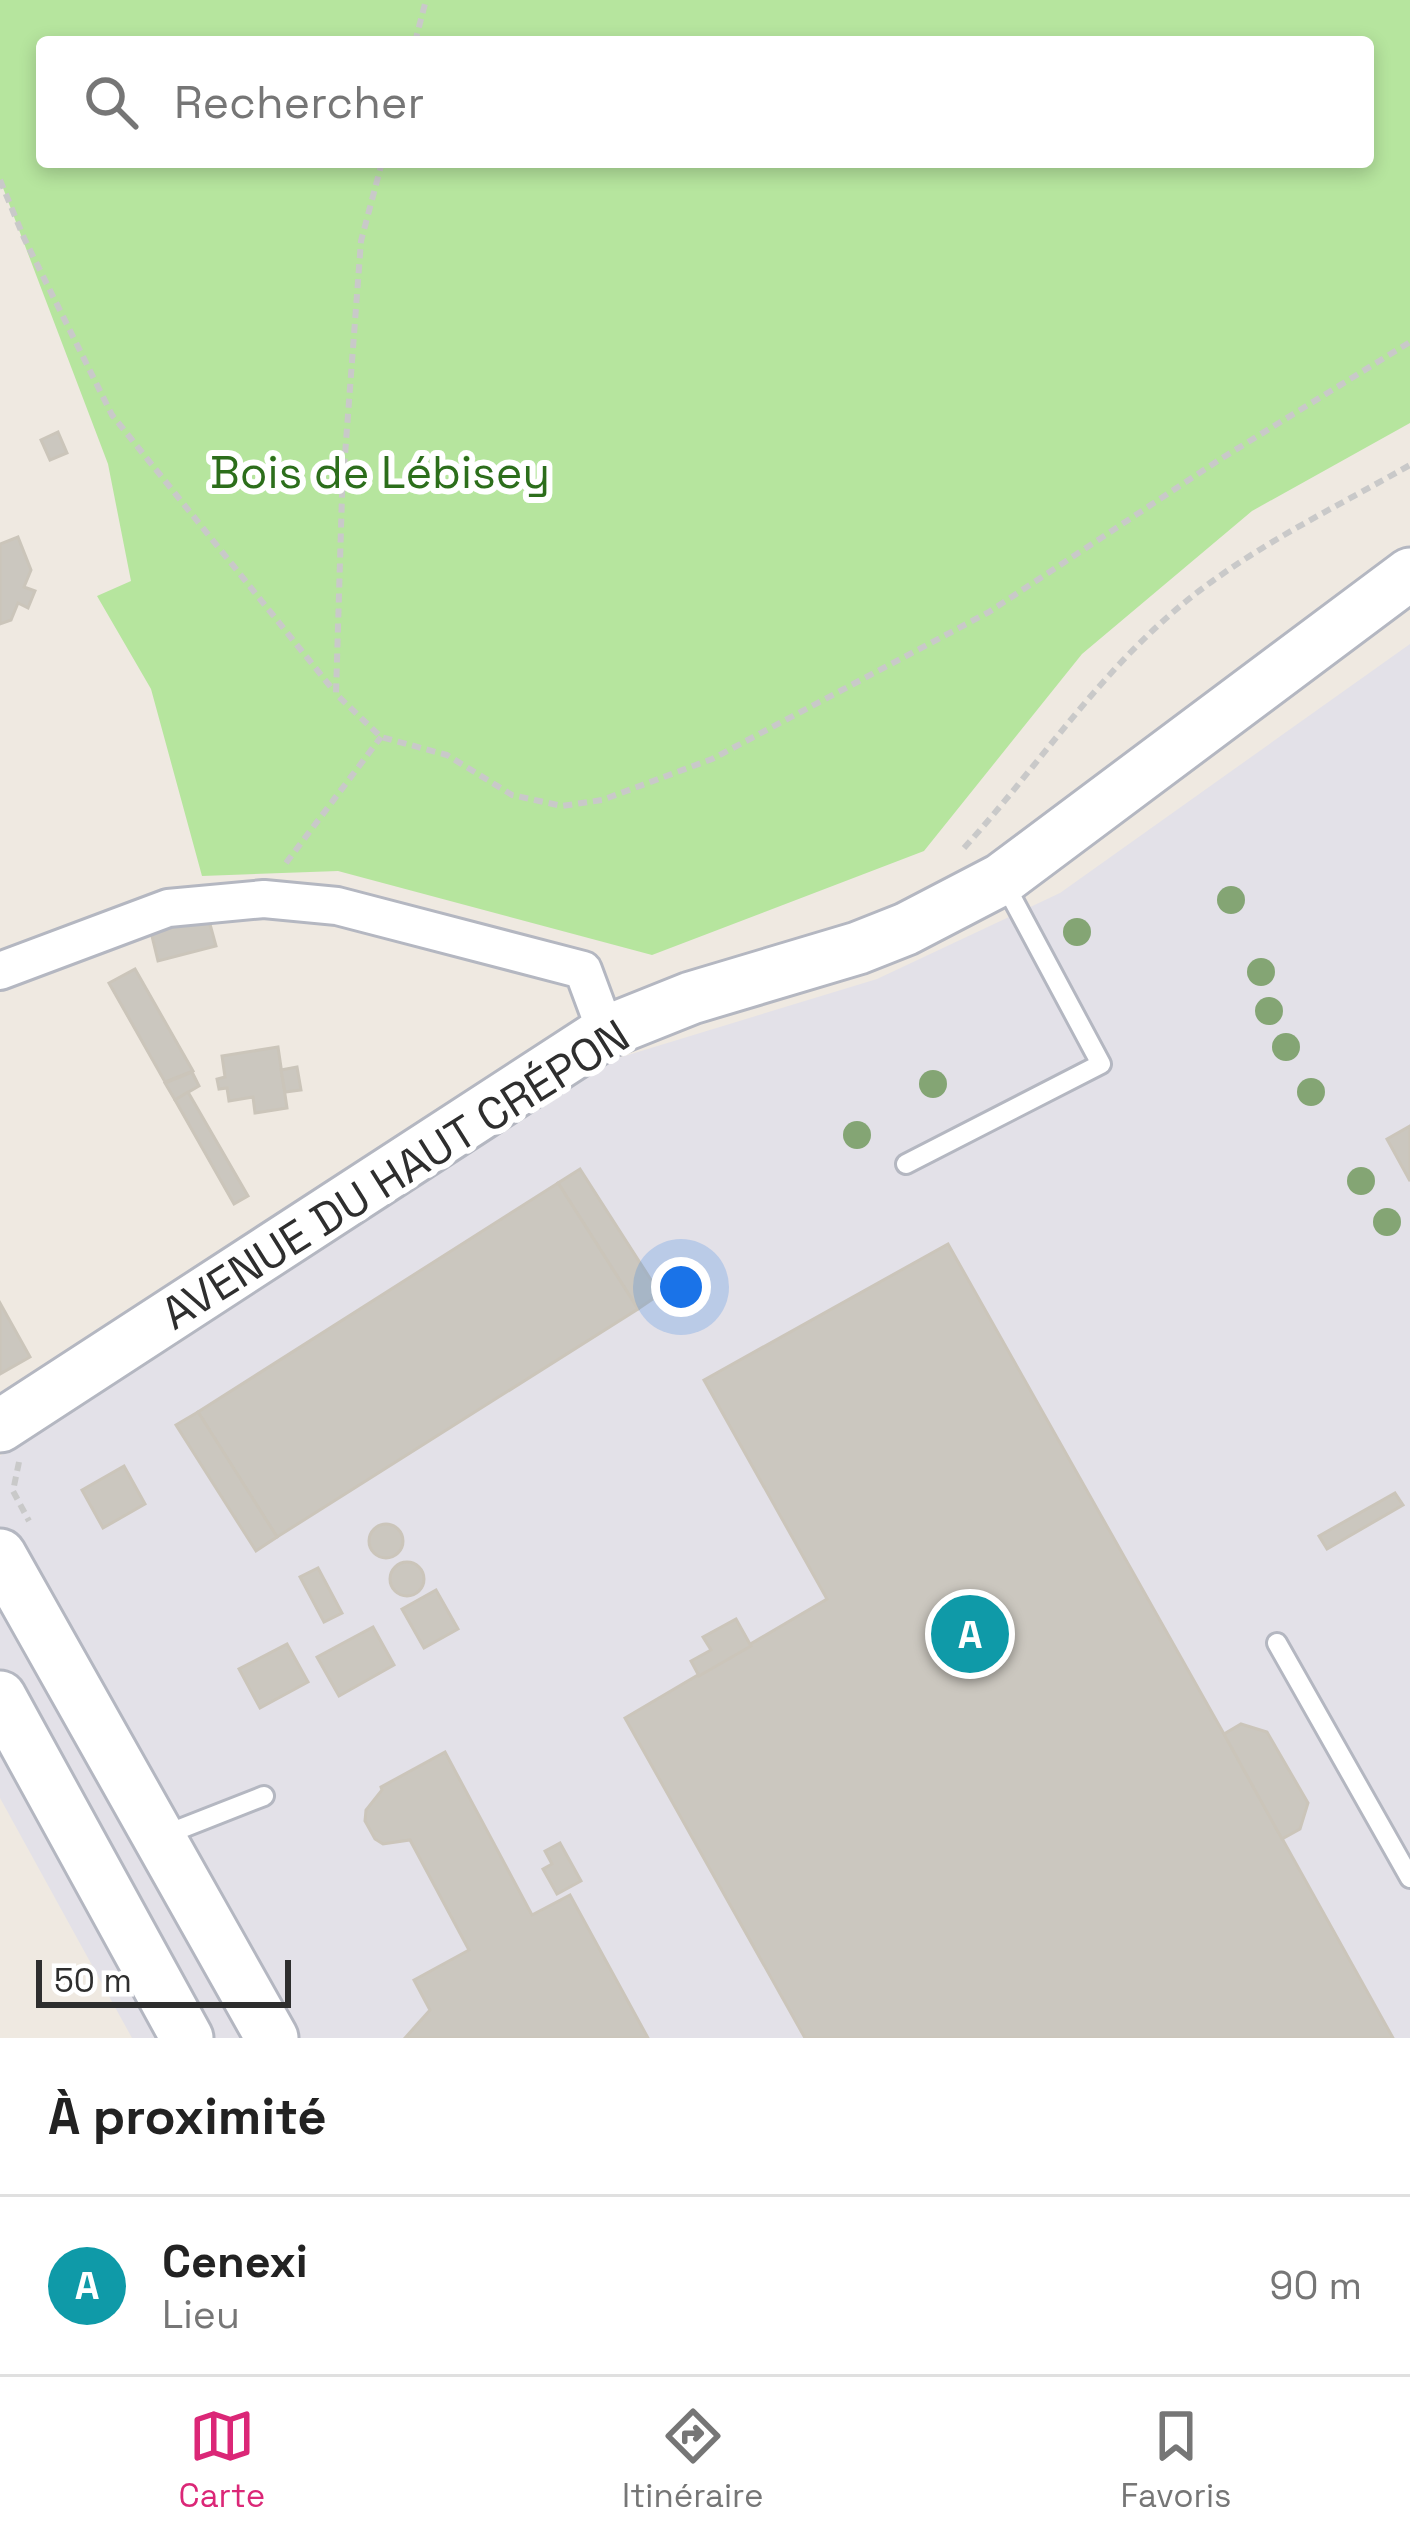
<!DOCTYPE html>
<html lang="fr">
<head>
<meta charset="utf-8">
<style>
	:root { --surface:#fff; --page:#f2f2f2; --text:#222; --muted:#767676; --line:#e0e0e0; --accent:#db2777 }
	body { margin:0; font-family:"Space Grotesk",sans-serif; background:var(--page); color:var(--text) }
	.scale { position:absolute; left:36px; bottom:30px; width:255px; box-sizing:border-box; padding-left:12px; border:6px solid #2e2e2e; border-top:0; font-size:33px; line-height:42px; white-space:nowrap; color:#2e2e2e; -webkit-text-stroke:9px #fff; paint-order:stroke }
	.you { position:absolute; left:681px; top:1287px; width:42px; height:42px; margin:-30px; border:9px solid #fff; border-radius:50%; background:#1a73e8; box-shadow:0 0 0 18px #1a73e833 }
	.badge { display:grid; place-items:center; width:78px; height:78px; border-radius:50%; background:var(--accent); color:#fff; font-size:39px; font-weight:700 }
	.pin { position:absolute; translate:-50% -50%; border:6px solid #fff; box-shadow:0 3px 12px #0006 }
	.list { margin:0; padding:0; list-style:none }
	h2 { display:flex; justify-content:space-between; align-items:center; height:156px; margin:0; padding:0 48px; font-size:51px }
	h2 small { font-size:39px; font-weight:400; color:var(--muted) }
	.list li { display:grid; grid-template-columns:78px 1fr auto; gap:36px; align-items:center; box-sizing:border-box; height:180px; padding:0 48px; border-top:3px solid var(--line) }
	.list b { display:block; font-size:45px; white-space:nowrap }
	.list p { margin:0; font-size:39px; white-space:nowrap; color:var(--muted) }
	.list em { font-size:39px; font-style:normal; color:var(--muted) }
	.icon { flex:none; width:66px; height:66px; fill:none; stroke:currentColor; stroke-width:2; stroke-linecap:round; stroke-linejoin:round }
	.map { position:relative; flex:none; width:1410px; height:2038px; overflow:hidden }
	.search { position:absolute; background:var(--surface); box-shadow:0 6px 18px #0003; left:36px; right:36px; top:36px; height:132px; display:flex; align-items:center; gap:30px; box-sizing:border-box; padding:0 42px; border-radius:12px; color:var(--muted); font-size:45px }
	.sheet { height:336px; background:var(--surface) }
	nav { display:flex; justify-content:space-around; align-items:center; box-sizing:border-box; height:168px; border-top:3px solid var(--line); background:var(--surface); font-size:33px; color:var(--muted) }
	nav a { display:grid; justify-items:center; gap:6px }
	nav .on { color:var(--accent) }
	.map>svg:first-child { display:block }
	.industrial { fill:#e3e1e8 }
	.green { fill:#b6e59e; fill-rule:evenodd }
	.building { fill:#cbc7bf; stroke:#cbc5ba; stroke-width:3 }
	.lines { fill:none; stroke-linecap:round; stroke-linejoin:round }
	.lane-casing { stroke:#b4b7c1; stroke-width:24 }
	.street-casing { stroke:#b4b7c1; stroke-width:42 }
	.secondary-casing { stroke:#b4b7c1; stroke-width:57 }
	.path { stroke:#c9c9c9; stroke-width:6; stroke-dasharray:9 6; stroke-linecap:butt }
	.lane { stroke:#fff; stroke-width:18 }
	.street { stroke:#fff; stroke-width:36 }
	.secondary { stroke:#fff; stroke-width:51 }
	.tree { fill:#84a574 }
	.labels { text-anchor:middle; stroke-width:12; stroke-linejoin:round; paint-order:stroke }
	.park-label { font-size:45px; fill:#2c6e1b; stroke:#fff }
	.street-label { font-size:45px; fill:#2e2e2e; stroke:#fff }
</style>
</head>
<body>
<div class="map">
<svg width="1410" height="2038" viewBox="0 0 1410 2038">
	<rect width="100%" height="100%" fill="#efe9e1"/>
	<path class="industrial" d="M1410,644V2038H132L0,1798V1456L177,1345L592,1066L877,979L1060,893Z"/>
	<path class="green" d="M0,0H1410V423L1252,511L1082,654L924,851L652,955L338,871L202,876L151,689L97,596L131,581L108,464L0,180ZM1368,42V162H42V42Z"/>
	<g class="building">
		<path d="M58,432L67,453L50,460L41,440Z"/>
		<path d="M18,537L31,570L24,587L35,591L28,608L18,603L11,620L0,624V544Z"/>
		<path d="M208,917L216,946L158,961L151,932Z"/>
		<path d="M135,969L193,1071L165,1082L109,983Z"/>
		<path d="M278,1047L287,1108L255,1113L253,1097L229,1101L227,1088L219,1089L217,1079L225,1077L222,1056Z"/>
		<path d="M297,1067L301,1090L285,1092L281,1070Z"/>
		<path d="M192,1072L199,1086L175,1100L165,1083Z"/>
		<path d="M188,1092L248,1196L234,1204L175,1100Z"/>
		<path d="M1410,1126V1181L1387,1139Z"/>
		<path d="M580,1169L660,1294L638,1309L558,1183Z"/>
		<path d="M558,1183L638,1309L277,1537L198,1412Z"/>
		<path d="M948,1244L1224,1734L1393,2038H805L625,1718L827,1599L704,1380Z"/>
		<path d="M0,1303L30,1357L0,1374Z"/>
		<path d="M198,1412L277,1537L256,1551L176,1425Z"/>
		<path d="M124,1466L145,1504L103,1528L82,1490Z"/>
		<path d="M1395,1493L1403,1505L1327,1549L1319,1536Z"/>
		<circle cx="386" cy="1541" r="17"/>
		<circle cx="407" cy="1579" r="17"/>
		<path d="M318,1568L342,1613L324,1622L300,1577Z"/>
		<path d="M436,1590L458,1629L424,1648L402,1609Z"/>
		<path d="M736,1619L751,1646L699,1676L691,1661L711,1650L703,1637Z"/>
		<path d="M373,1627L394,1665L339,1696L317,1657Z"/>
		<path d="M287,1644L308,1682L260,1708L239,1669Z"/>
		<path d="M1241,1724L1267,1732L1308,1803L1300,1829L1282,1839L1224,1734Z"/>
		<path d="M445,1752L532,1915L570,1895L648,2038H405L430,2010L414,1980L469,1950L410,1840L383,1844L375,1839L365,1821L366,1810L382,1790L381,1787Z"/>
		<path d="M560,1843L581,1881L557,1894L543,1869L552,1864L545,1851Z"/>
	</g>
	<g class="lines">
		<defs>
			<g id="lane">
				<path d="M906,1164L1101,1064L1003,881"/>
				<path d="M1277,1643L1410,1878"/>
				<path d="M162,1836L264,1796"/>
			</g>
			<path id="street" d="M0,971L168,908L264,899L337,906L583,970L606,1032"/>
			<g id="secondary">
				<path d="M0,1426L606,1032L691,998L858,948L906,929L1002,879L1410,574"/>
				<path d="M0,1555L272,2038"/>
				<path d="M0,1697L187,2038"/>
			</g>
		</defs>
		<use href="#lane" class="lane-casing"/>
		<use href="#street" class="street-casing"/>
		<use href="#secondary" class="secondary-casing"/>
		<g class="path">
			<path d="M415,42L426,0"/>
			<path d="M382,162L361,241L342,495L336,694L381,737L447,755L512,795L562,806L602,800L712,759L989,612L1219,460L1410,342"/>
			<path d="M0,180L24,238L112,415L334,691"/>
			<path d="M964,848C1037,768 1099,672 1184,603C1252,547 1333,509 1410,465"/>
			<path d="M286,863L381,737"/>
			<path d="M19,1462L13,1491L29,1521"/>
		</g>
		<use href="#lane" class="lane"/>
		<use href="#street" class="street"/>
		<use href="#secondary" class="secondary"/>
	</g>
	<g class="tree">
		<circle cx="1231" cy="900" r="14"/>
		<circle cx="1077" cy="932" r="14"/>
		<circle cx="1261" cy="972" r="14"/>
		<circle cx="1269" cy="1011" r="14"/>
		<circle cx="1286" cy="1047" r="14"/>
		<circle cx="933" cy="1084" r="14"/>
		<circle cx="1311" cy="1092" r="14"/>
		<circle cx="857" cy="1135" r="14"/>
		<circle cx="1361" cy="1181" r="14"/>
		<circle cx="1387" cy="1222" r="14"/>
	</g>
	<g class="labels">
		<g class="park-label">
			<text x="380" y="488">Bois de Lébisey</text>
		</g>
		<g class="street-label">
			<text transform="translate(395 1174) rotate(-32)" y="16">AVENUE DU HAUT CRÉPON</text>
		</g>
	</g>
</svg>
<div class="scale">50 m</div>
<div class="you"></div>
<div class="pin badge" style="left:970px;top:1634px;background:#0f9aa8">A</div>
<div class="search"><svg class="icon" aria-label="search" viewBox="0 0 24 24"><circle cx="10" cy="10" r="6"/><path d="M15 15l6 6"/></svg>Rechercher</div>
</div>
<section class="sheet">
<h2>À proximité<small></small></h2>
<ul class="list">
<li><span class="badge" style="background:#0f9aa8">A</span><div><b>Cenexi</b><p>Lieu</p></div><em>90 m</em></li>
</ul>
</section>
<nav>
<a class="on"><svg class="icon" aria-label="map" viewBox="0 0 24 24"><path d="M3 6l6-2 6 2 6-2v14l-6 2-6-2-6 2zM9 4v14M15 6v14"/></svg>Carte</a>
<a><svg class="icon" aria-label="directions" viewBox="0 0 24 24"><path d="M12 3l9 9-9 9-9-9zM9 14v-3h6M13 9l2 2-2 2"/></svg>Itinéraire</a>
<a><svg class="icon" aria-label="saved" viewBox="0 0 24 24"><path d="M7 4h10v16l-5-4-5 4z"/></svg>Favoris</a>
</nav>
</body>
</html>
